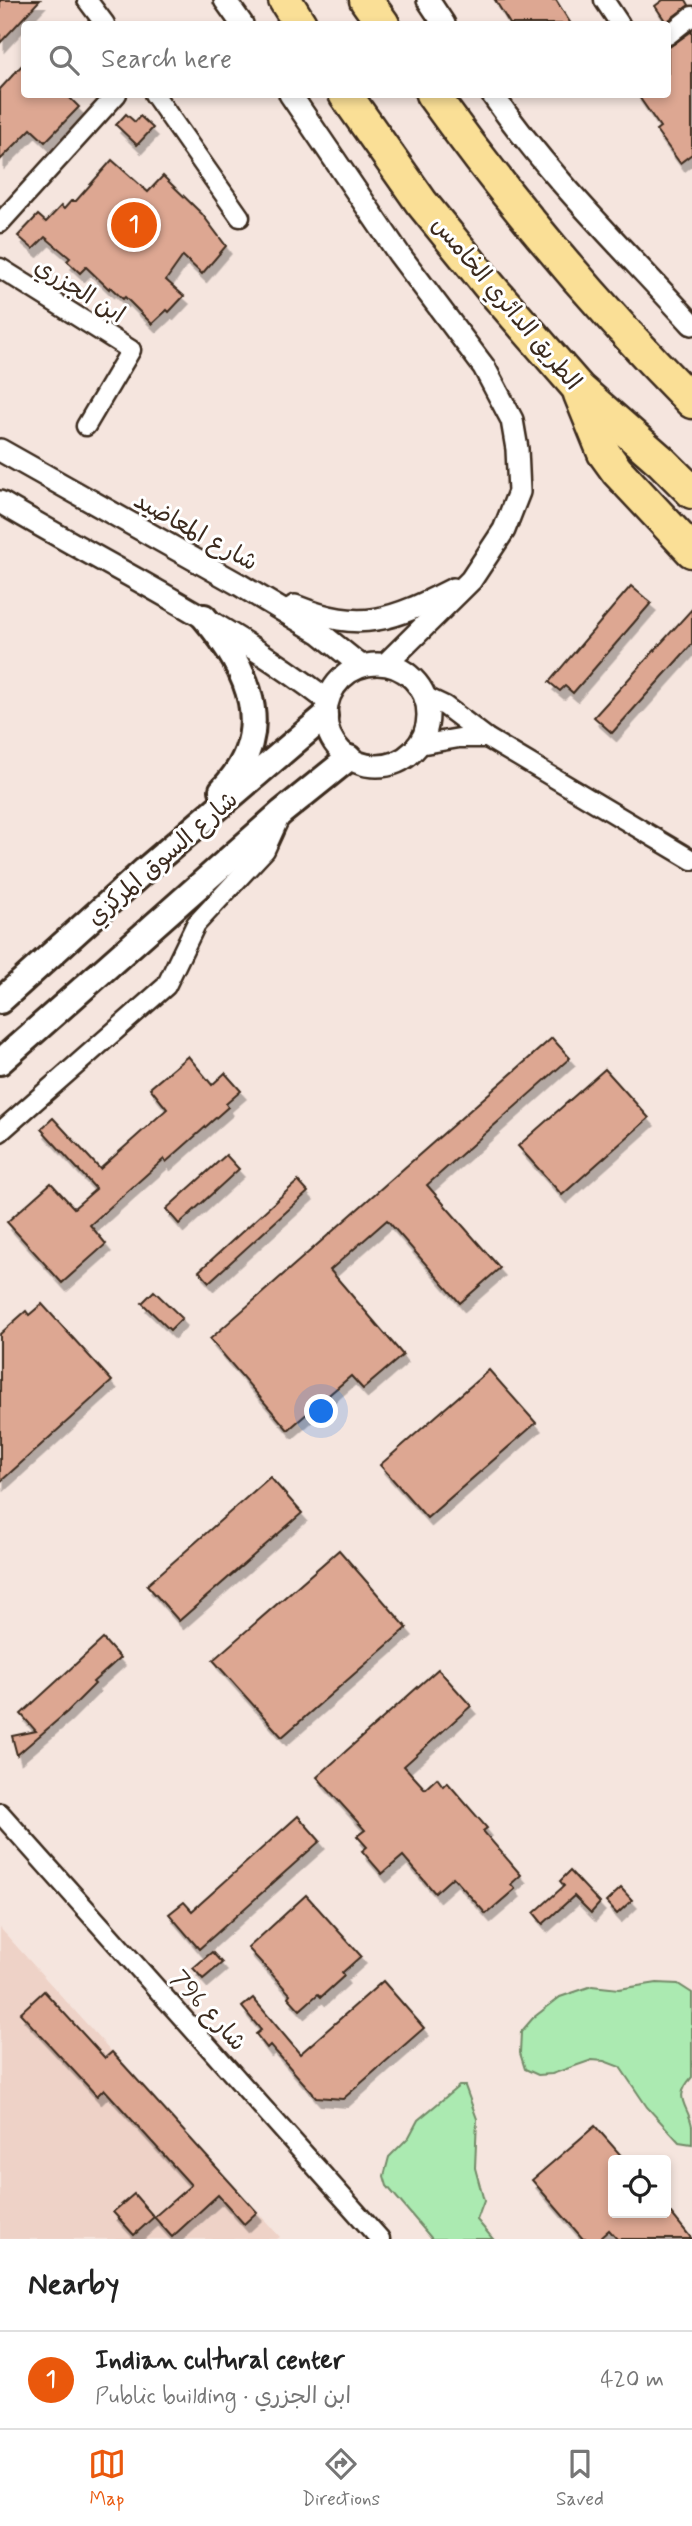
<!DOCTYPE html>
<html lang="en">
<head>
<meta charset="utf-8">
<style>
	:root { --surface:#fff; --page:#f6f6f6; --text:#222; --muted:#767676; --line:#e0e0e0; --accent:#ea580c }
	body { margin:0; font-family:Mynerve,"Playpen Sans Arabic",sans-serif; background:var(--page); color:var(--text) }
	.controls { position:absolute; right:21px; bottom:21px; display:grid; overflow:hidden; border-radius:7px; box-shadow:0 4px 10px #0003 }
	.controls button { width:63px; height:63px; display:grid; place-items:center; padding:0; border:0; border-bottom:2px solid var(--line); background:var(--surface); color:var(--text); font:35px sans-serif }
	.you { position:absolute; left:322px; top:1412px; width:24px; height:24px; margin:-18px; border:5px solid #fff; border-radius:50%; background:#1a73e8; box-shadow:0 0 0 10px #1a73e833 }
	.badge { display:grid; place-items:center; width:46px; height:46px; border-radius:50%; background:var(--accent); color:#fff; font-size:23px; font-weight:700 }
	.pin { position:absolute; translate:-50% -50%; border:4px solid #fff; box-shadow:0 2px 7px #0006 }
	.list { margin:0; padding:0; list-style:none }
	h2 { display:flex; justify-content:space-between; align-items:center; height:91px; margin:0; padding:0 28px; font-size:30px }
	h2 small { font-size:23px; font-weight:400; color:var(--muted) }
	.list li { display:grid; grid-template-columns:46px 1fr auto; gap:21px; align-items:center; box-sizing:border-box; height:98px; padding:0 28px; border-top:2px solid var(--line) }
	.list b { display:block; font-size:26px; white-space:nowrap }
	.list p { margin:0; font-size:23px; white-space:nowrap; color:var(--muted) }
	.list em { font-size:23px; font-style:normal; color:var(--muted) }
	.icon { flex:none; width:38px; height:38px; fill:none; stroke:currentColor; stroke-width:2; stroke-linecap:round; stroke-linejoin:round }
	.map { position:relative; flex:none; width:692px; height:2239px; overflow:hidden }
	.search { position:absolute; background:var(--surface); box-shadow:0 4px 10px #0003; left:21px; right:21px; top:21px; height:77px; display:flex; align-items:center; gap:18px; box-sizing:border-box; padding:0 24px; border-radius:7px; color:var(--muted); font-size:26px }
	.sheet { height:189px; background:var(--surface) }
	nav { display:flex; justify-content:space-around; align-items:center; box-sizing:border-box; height:98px; border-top:2px solid var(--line); background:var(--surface); font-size:19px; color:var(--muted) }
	nav a { display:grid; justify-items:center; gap:4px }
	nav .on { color:var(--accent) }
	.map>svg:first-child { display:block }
	.built { fill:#eed2c7 }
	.green { fill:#abeab1; stroke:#738a68; stroke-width:2 }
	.building { fill:#dda792; stroke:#3b2a1e; stroke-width:2; filter:url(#shadow) }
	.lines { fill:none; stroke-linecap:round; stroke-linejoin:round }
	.minor-casing { stroke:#3b2a1e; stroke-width:23 }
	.tertiary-casing { stroke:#3b2a1e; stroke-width:26 }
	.secondary-casing { stroke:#3b2a1e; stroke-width:30 }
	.motorway-casing { stroke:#3b2a1e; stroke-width:37 }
	.minor { stroke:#fff; stroke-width:18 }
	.tertiary { stroke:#fff; stroke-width:21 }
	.secondary { stroke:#fff; stroke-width:24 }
	.motorway { stroke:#fadf96; stroke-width:32 }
	.labels { text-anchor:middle; stroke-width:6; stroke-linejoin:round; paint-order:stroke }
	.street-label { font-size:24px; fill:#3b2a1e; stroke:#fff }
</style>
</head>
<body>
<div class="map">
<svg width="692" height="2239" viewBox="0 0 692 2239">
	<defs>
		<filter id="shadow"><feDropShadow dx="4.5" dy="8" stdDeviation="0" flood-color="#0004"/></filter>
	</defs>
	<rect width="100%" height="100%" fill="#f5e5de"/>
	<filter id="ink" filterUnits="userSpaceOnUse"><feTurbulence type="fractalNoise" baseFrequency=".0143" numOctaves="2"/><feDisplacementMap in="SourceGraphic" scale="14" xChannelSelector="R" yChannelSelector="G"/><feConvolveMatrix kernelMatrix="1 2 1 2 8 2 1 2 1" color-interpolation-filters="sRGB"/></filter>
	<g filter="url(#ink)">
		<path class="built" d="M0,1928L112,2052L280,2237L277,2239H0Z"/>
		<g class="green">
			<path d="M657,1983L678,1984L692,1993V2077C672,2099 688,2104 692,2126C692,2131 692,2138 692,2144L679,2142L647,2107L620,2067L604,2061L592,2060L552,2074L538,2075L525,2069L520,2053L521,2032L533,2018L560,1997L592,1986L619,1989Z"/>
			<path d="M459,2086H465L477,2119L475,2168L484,2201L477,2220L493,2239H432L387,2186L384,2176L389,2157L409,2137L418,2120Z"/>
		</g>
		<g class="building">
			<path d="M0,0H40L0,43Z"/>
			<path d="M495,0H556L571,24H510Z"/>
			<path d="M663,0H686L689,5L666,22L655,6Z"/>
			<path d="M692,31V154L680,163L656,130L660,127L637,94H668V48Z"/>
			<path d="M24,63V94H66L79,107L45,142L31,129L0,160V89Z"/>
			<path d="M126,114L135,122L140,116L153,128L137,145L116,125Z"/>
			<path d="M112,160L148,192L163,176L202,214L226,246L202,274L183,256L166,280L184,296L169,312L167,310L152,324L125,297L123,299L110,287L109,289L86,267L80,273L67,261L70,258L45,237L33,249L18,236L38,215L46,222L61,206L64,209L71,201H76Z"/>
			<path d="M631,586L651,603L573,693L565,686L560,691L549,682Z"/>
			<path d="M692,609V644L612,733L594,717Z"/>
			<path d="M552,1038L570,1058L427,1185L500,1268L460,1303L387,1220L330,1270L403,1355L363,1389L351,1376L288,1430L210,1339Z"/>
			<path d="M188,1056L212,1085L225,1073L241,1091L226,1104L228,1107L166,1162L164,1159L90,1225L106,1244L62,1283L7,1222L51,1183L74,1208L96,1189L41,1129L53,1118L100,1169L167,1109L150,1088Z"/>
			<path d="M605,1069L649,1118L562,1195L518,1146Z"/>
			<path d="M226,1155L239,1169L179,1224L166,1209Z"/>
			<path d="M298,1181L308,1192L209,1282L199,1271Z"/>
			<path d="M154,1291L182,1318L170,1330L142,1303Z"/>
			<path d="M42,1304L112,1381L0,1482V1334L26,1311L29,1315Z"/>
			<path d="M489,1370L536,1423L427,1518L380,1465Z"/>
			<path d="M270,1477L302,1513L179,1621L147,1585Z"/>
			<path d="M339,1550L407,1628L282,1737L213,1660Z"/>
			<path d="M103,1639L120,1658L93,1682L95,1684L67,1712L17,1755L12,1736L36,1731L21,1714Z"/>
			<path d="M438,1669L471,1706L404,1766L425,1789L437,1778L443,1786L447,1782L487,1828L483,1831L521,1875L511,1884L515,1889L486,1914L453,1877L435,1893L403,1856L382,1874L362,1851L367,1847L357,1836L365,1830L317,1777Z"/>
			<path d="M298,1816L320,1841L199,1949L169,1914L184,1902L192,1911Z"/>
			<path d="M570,1871L600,1903L591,1913L574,1896L543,1924L534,1913L564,1886L560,1881Z"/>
			<path d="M621,1888L632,1900L617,1914L606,1902Z"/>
			<path d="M306,1895L361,1956L342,1973L344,1976L321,1997L318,1994L300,2010L288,1997L290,1994L248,1948Z"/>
			<path d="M212,1952L222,1963L203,1979L193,1968Z"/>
			<path d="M383,1981L424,2028L343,2099L316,2097L270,2045L267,2048L256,2034L261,2030L242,2007L253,1998L300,2054Z"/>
			<path d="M44,1991L105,2058L112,2052L257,2212L244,2224L218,2195L172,2237L154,2217L191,2185L104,2089L97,2096L20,2013Z"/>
			<path d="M595,2126L625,2160H613V2213H671L692,2239H617L609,2230L599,2239H583L532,2180Z"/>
			<path d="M134,2194L154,2217L134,2235L113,2212Z"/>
		</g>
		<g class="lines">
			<defs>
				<g id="minor">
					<path d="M87,0L105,24"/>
					<path d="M604,0L620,24"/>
					<path d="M668,35L692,16"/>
					<path d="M154,94L240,217"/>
					<path d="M0,223L117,94"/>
					<path d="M0,268L131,350L86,426"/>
					<path d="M426,697L445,706L487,738L692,860"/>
					<path d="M419,745L459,738H487"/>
					<path d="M0,1132L166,986L196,924L265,850L280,817"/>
					<path d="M0,1813L380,2239"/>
				</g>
				<g id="tertiary">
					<path d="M225,0L242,24"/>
					<path d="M428,0L444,24"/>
					<path d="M290,94L399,254L484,367L512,420L517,449L519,492L504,530L471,580L386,664"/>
					<path d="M492,94C550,178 624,249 692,324"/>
					<path d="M0,450L240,585L320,633L361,666"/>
					<path d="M0,502C109,567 226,622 327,700"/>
					<path d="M295,606C362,633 392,620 453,589"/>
					<circle cx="377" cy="715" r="51"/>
				</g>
				<g id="secondary">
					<path d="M204,617C249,670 278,732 222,790"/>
					<path d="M0,1001L145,870L325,716"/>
					<path d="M0,1062L282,812L349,758"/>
				</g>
				<g id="motorway">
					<path d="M285,0L300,24"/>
					<path d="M366,0L383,24"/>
					<path d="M345,94L421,202L491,288L579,389L661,461L692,492"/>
					<path d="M432,94C511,204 597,306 692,402"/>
					<path d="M580,394L604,453L617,471L692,551"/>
				</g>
			</defs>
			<use href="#minor" class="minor-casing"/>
			<use href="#tertiary" class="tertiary-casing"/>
			<use href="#secondary" class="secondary-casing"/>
			<use href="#motorway" class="motorway-casing"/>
			<use href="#minor" class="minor"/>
			<use href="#tertiary" class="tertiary"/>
			<use href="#secondary" class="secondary"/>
			<use href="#motorway" class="motorway"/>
		</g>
	</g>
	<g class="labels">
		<g class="street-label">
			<text transform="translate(80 290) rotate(32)" y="8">ابن الجزري</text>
			<text transform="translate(507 303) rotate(50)" y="8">الطريق الدائري الخامس</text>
			<text transform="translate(196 531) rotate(29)" y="8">شارع المعاضيد</text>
			<text transform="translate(162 858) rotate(-41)" y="8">شارع السوق المركزي</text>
			<text transform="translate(209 2010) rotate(48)" y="8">شارع 796</text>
		</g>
	</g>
</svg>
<div class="controls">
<button><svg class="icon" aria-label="locate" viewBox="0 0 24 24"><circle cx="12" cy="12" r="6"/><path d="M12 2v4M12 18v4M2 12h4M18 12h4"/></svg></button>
</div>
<div class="you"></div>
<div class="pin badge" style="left:134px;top:225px">1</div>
<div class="search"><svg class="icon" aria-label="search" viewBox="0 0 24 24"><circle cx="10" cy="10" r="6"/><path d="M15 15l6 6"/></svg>Search here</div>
</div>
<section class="sheet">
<h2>Nearby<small></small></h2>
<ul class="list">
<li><span class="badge">1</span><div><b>Indian cultural center</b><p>Public building · ابن الجزري</p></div><em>420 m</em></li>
</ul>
</section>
<nav>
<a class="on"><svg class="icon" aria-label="map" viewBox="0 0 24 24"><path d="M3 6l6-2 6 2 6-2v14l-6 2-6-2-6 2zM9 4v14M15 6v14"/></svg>Map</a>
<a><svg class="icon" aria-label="directions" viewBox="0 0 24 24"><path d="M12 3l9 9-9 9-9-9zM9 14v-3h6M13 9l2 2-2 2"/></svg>Directions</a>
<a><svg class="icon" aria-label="saved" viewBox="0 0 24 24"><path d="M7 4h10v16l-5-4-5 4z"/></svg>Saved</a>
</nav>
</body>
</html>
